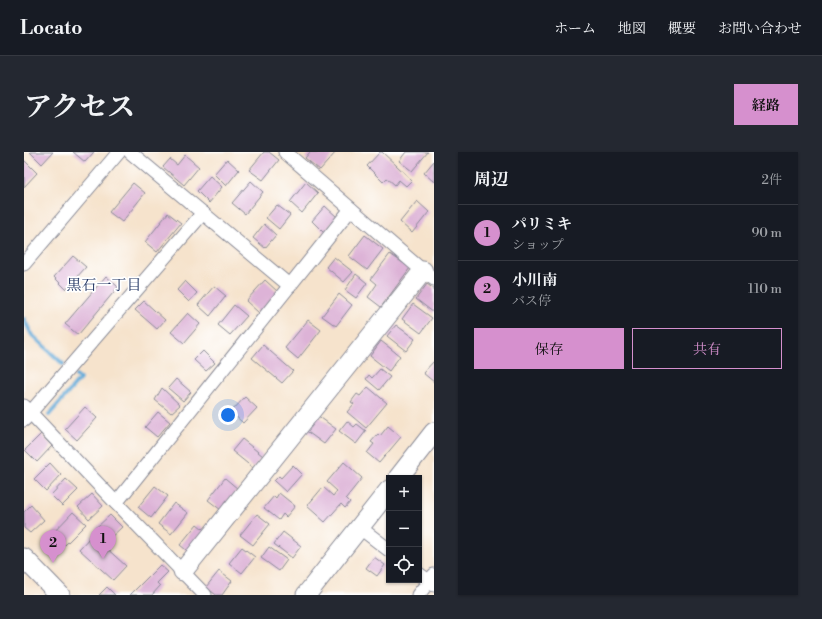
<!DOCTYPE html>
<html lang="ja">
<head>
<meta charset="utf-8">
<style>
	:root { --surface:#171b24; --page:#242831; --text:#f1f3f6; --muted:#9ea1a6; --line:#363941; --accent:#d690ce }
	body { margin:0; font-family:"Libre Bodoni","Noto Serif JP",serif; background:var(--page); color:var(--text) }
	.controls { position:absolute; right:12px; bottom:12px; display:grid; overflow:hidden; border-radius:0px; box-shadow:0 1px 3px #0004 }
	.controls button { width:36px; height:36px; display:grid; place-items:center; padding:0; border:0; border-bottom:1px solid var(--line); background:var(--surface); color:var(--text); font:20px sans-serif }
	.you { position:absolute; left:204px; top:263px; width:14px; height:14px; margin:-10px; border:3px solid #fff; border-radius:50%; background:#1a73e8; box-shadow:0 0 0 6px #1a73e833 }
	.badge { display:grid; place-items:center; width:26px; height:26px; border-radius:50%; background:var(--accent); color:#111; font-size:13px; font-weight:700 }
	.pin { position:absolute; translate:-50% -33px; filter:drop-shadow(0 1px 2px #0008) }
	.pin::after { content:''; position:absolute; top:21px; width:14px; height:12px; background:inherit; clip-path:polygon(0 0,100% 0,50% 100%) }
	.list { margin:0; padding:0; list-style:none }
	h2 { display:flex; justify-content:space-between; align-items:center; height:52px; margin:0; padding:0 16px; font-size:17px }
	h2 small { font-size:13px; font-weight:400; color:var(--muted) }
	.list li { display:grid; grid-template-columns:26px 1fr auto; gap:12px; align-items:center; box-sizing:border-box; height:56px; padding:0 16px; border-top:1px solid var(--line) }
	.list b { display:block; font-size:15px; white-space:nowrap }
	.list p { margin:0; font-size:13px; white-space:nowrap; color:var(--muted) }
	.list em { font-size:13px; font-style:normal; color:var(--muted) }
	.actions { display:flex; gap:8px; padding:12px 16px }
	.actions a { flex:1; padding:9px 0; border:1px solid var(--accent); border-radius:0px; text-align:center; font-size:14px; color:var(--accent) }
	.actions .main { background:var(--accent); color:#111 }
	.icon { flex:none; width:22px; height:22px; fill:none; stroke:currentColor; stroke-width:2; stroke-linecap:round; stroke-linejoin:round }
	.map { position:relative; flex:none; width:410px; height:443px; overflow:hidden; border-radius:0px }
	header { display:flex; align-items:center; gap:24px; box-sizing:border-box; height:56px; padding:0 20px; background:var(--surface); border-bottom:1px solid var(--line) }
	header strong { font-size:19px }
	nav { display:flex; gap:22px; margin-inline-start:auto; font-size:14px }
	.intro { display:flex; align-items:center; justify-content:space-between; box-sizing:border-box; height:96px; padding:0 24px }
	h1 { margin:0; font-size:28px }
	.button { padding:10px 18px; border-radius:0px; background:var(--accent); color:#111; font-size:14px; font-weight:700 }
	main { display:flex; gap:24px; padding:0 24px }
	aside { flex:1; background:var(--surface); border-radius:0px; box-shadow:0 1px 3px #0004 }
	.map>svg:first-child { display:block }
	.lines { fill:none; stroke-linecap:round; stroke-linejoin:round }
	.stream { stroke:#5fa9d7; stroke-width:4 }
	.building { fill:#ddb3d7 }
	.street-casing { stroke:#888995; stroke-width:15 }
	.secondary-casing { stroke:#888995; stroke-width:21 }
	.street { stroke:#fff; stroke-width:13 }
	.secondary { stroke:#fff; stroke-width:19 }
	.labels { text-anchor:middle; stroke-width:3.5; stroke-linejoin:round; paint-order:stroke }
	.neighbourhood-label { font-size:15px; fill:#1b2f5e; stroke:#fff }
</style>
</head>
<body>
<header>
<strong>Locato</strong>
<nav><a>ホーム</a><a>地図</a><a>概要</a><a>お問い合わせ</a></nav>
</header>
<div class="intro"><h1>アクセス</h1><a class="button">経路</a></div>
<main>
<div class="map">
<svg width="410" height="443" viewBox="0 0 410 443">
	<rect width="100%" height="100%" fill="#fff"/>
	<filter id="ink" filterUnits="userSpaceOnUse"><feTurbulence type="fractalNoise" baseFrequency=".025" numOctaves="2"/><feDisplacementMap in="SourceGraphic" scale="8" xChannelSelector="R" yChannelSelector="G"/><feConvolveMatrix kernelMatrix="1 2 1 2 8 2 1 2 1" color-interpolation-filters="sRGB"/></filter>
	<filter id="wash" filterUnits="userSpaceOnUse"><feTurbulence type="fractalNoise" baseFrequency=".012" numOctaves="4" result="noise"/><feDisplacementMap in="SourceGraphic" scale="16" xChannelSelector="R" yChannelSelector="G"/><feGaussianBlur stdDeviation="0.9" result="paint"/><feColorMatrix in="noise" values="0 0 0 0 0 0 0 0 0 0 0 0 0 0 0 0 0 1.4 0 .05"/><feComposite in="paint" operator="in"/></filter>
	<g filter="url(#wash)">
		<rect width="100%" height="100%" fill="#f6e3cc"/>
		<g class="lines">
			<g class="stream">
				<path d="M0,167L8,183L39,212"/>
				<path d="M25,263L56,227L52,224"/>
			</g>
		</g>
		<g id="blocks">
			<g class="building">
				<path d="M6,0H29L18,12Z"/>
				<path d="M49,0H70L61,10Z"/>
				<path d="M240,0H245L255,8L239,28L225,18Z"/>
				<path d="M286,0H312L296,18L281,6Z"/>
				<path d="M356,0H358L388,28L382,34L375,28L371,33L363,26L359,30L343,14Z"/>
				<path d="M382,0H404L388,19L375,9Z"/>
				<path d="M161,3L175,15L160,33L139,15L146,7L153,13Z"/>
				<path d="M203,7L215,18L202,34L190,22Z"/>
				<path d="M0,8L13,21L0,35Z"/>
				<path d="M410,9V30L400,21Z"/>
				<path d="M186,24L198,35L185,51L173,39Z"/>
				<path d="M227,29L239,40L221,62L208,51Z"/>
				<path d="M282,30L294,41L278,61L266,50Z"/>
				<path d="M109,31L121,41L98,70L85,60Z"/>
				<path d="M393,49L405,60L388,81L376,70Z"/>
				<path d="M253,53L266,63L255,77L242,66Z"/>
				<path d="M301,54L313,65L300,81L288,69Z"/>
				<path d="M144,61L157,71L133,100L121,90Z"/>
				<path d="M240,72L252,83L241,96L229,86Z"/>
				<path d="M341,83L359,97L343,118L325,104Z"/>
				<path d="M366,102L386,116L357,155L344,145L353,132L347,127Z"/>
				<path d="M49,104L62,115L42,137L30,125Z"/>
				<path d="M310,105L329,120L320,130L302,115Z"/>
				<path d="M332,122L343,131L332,146L321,138Z"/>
				<path d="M82,124L94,135L54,183L41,172Z"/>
				<path d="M241,128L254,140L235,161L222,149Z"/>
				<path d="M161,129L173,141L165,150L153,138Z"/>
				<path d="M403,132L410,137V161L392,147Z"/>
				<path d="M190,134L202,144L186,164L174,153Z"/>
				<path d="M315,142L328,153L312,174L298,164Z"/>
				<path d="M120,149L141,168L133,177L111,158Z"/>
				<path d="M389,152L408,166L397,181L378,167Z"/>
				<path d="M210,153L223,164L206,183L194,173Z"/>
				<path d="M164,161L176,172L160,191L147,180Z"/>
				<path d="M284,168L297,178L274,207L261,196Z"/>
				<path d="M372,173L391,187L382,199L363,184Z"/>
				<path d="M357,189L376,204L365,219L346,204Z"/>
				<path d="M239,193L269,219L258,231L228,206Z"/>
				<path d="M179,199L191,211L182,219L170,208Z"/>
				<path d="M410,209V230L399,221Z"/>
				<path d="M356,217L366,225L355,238L342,227L345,223L348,226Z"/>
				<path d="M152,227L167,240L159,249L144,236Z"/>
				<path d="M344,235L363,251L342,276L323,260L330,252L327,250L333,242L336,244Z"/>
				<path d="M138,236L156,253L147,261L131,248Z"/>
				<path d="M221,245L233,256L219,271L207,260Z"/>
				<path d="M61,255L73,266L53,288L41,277Z"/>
				<path d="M134,260L146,270L133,285L121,275Z"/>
				<path d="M293,263L312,277L300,292L281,278Z"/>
				<path d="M323,269L330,275L333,272L342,279L332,292L315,279Z"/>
				<path d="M364,274L377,285L355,311L343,301L350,292L347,290L354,282L356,284Z"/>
				<path d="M17,282L28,294L13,310L1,298Z"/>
				<path d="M218,287L239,304L229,316L208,299Z"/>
				<path d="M320,310L338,326L322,346L326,350L321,356L317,352L301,370L283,354L299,335L309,344L313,339L303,330Z"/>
				<path d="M26,311L37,323L22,339L10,327Z"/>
				<path d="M269,313L278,322L262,340L250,329L255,324L257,326Z"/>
				<path d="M201,326L214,337L197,358L184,348Z"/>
				<path d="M42,327L54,338L38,354L27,343Z"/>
				<path d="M131,334L144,344L127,366L114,355Z"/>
				<path d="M255,341L271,354L262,365L259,362L255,368L240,356L250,344L252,346Z"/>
				<path d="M68,342L79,354L65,367L54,355Z"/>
				<path d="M150,351L164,361L147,382L134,372Z"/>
				<path d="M7,353L20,368L6,381L0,376V360Z"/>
				<path d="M49,360L62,372L41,393L29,381Z"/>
				<path d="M233,362L246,372L229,393L216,383Z"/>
				<path d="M86,363L98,375L84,388L72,376Z"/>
				<path d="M173,372L184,381L167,402L156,393Z"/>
				<path d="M259,380L277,394L268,406L250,392Z"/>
				<path d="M68,383L102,414L89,428L55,397Z"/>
				<path d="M218,395L231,405L218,421L205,411Z"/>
				<path d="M245,395L263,408L255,419L237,406Z"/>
				<path d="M350,405L361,413L353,424L342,416Z"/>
				<path d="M136,413L144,420L133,431L136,434L128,443H106Z"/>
				<path d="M195,419L208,429L198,443H192L182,435Z"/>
				<path d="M83,435L91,443H75Z"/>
			</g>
		</g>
	</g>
	<g filter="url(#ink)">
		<use href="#blocks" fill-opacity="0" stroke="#888995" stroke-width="1"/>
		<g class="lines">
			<defs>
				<g id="street">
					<path d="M106,0L266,134"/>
					<path d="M261,0L399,119L410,127"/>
					<path d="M0,112L95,0"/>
					<path d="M0,254L92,351L181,443"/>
					<path d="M0,268L179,61"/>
					<path d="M92,351L327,57"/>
					<path d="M335,375L365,398"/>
					<path d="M395,422L410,433"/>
					<path d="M394,443L410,423"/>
				</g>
				<g id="secondary">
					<path d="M374,326L410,280"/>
					<path d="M0,406L36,443"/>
					<path d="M159,419L399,119"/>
					<path d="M282,443L365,338"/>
				</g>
			</defs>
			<use href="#street" class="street-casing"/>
			<use href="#secondary" class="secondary-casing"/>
			<use href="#street" class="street"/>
			<use href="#secondary" class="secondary"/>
		</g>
	</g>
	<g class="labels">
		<g class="neighbourhood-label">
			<text x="80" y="138">黒石一丁目</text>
		</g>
	</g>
</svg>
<div class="controls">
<button>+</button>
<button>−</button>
<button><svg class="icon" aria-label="locate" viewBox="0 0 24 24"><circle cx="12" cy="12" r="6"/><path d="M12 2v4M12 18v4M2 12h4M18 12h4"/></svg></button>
</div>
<div class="you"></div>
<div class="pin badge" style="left:79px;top:407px">1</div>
<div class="pin badge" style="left:29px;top:411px">2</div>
</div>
<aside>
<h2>周辺<small>2件</small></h2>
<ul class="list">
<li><span class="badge">1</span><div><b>パリミキ</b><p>ショップ</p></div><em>90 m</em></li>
<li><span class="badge">2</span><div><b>小川南</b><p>バス停</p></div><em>110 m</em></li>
</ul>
<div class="actions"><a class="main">保存</a><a>共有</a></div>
</aside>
</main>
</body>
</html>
